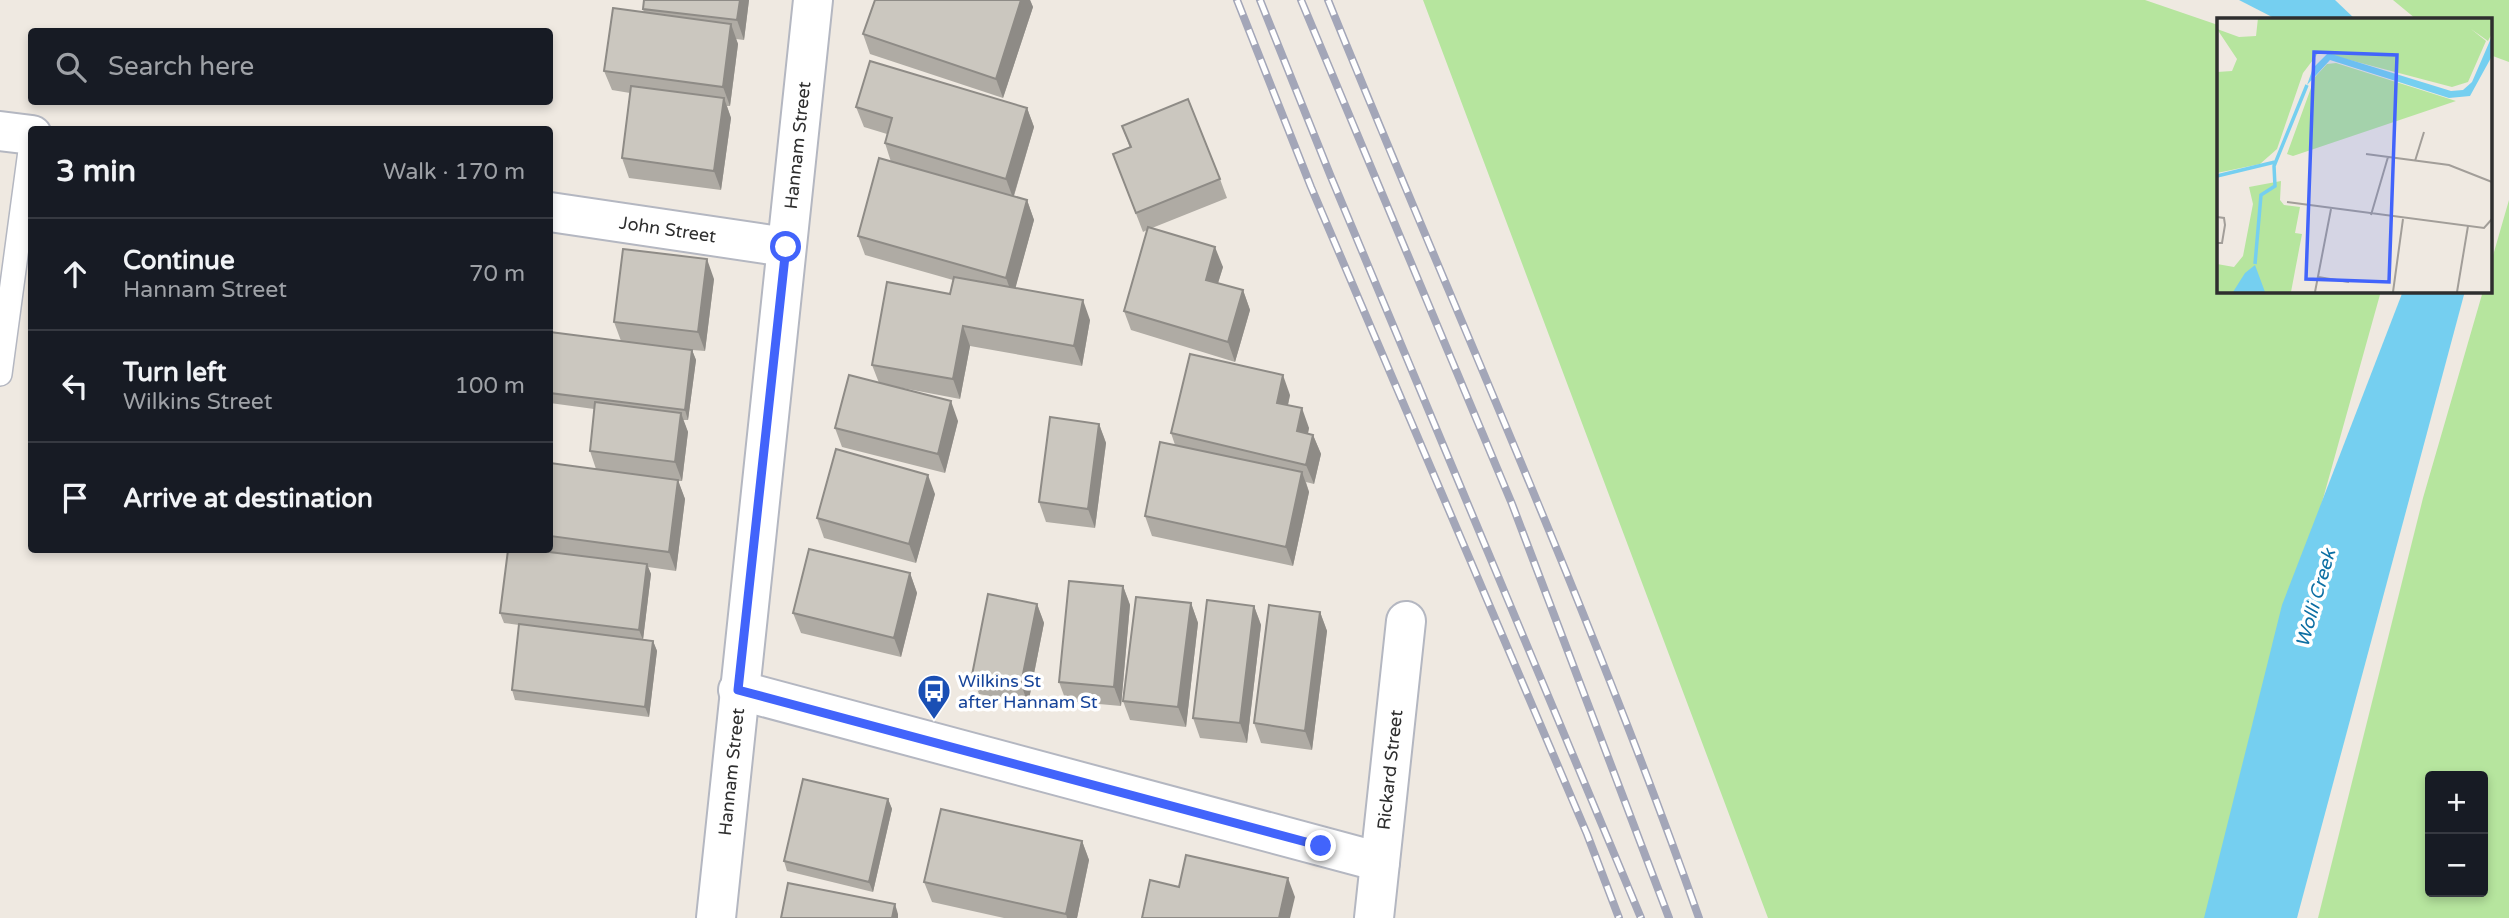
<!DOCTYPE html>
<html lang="en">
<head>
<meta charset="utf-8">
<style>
	:root { --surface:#171b24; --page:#20242c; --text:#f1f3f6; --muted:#9ea1a6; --line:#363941 }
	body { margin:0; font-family:"Varela Round",sans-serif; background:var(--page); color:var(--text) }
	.controls { position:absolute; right:21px; bottom:21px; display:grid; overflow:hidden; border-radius:7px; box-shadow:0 4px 10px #0003 }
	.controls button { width:63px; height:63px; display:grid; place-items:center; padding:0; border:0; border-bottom:2px solid var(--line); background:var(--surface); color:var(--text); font:35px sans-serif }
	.stop { position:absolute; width:21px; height:21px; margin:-16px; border:5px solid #4264fb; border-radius:50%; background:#fff }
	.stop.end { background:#4264fb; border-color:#fff; box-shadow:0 2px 7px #0008 }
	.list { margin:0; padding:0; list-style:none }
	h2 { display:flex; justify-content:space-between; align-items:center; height:91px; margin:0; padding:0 28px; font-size:30px }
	h2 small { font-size:23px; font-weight:400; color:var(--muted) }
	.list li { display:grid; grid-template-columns:46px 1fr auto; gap:21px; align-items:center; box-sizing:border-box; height:112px; padding:0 28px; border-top:2px solid var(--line) }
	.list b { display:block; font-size:26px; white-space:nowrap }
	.list p { margin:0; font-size:23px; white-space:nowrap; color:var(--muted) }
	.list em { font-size:23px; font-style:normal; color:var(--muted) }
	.icon { flex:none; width:38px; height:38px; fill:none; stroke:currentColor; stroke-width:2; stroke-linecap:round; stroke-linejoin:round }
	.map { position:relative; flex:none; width:2509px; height:918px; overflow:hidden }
	.search { position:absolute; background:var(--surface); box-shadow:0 4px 10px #0003; left:28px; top:28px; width:525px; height:77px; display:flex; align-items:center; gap:18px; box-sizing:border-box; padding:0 24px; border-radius:7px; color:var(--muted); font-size:26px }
	.panel { position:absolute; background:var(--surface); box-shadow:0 4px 10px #0003; left:28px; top:126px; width:525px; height:427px; border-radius:7px }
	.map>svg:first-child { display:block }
	.green { fill:#b6e59e; fill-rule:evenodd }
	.water { fill:#75cff0 }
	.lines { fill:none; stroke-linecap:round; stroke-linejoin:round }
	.service-casing { stroke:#b4b7c1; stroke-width:26 }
	.minor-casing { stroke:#b4b7c1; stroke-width:42 }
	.service { stroke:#fff; stroke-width:23 }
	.minor { stroke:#fff; stroke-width:38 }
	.rail-casing { stroke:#a3a6b8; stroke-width:8 }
	.rail { stroke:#fff; stroke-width:5; stroke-dasharray:16; stroke-linecap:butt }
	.wall { fill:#afaba4 }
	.shaded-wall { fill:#8e8b86 }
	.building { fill:#cbc7bf; stroke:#8e8b86; stroke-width:2 }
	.route { stroke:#4264fb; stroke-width:9 }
	.labels { text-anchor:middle; stroke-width:7; stroke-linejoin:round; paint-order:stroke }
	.street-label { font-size:18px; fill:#2e2e2e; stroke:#fff }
	.transit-label { font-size:18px; fill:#164399; stroke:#fff; text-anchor:start }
	.water-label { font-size:19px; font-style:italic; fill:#0d6fa3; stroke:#fff }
	.inset-river { fill:none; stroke:#75cff0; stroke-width:3.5 }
	.inset-road { fill:none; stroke:#a29e99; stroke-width:2 }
	.view { fill:#4264fb; fill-opacity:0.15; stroke:#4264fb; stroke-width:3.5 }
	.inset-edge { fill:none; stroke:#2e2e2e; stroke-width:3.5 }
</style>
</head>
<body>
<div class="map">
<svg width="2509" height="918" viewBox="0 0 2509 918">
	<rect width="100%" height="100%" fill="#efe9e1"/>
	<g class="green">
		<path d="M1423,0H2145L2218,25V290L2381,291L2206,918H1768Z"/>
		<path d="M2393,0H2509V62L2490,55V19H2416Z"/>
		<path d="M2509,200V918H2318L2423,498L2483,291L2490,290V266ZM2430,776H2483V892H2430Z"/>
	</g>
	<g class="water">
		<path d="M2239,0H2335L2355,19H2276Z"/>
		<path d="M2403,291H2465L2297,918H2204L2282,605Z"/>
	</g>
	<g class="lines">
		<defs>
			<path id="service" d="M0,374L32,136"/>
			<g id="minor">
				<path d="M0,131L32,135"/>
				<path id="s1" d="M550,212L786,247"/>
				<path d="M738,690L1380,862"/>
				<path id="s2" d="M716,918L813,0"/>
				<path id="s3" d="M1374,918L1406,621"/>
			</g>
		</defs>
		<use href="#service" class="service-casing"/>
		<use href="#minor" class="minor-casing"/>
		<use href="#service" class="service"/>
		<use href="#minor" class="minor"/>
		<defs>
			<g id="rail">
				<path d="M1237,0L1311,187L1587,834L1619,918"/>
				<path d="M1260,0L1331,177L1641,918"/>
				<path d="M1301,0L1512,504L1669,918"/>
				<path d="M1328,0C1452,306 1589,607 1699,918"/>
			</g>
		</defs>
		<use href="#rail" class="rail-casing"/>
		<use href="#rail" class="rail"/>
	</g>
	<g class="wall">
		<path d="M644,0H749L744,40L736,39L738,44L730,106H727L731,118L721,190L629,178L622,158L630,93L612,90L604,71L644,13L643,9Z"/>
		<path d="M875,0H1030L1033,7L1003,98L870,54L863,34Z"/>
		<path d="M856,107L1027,108L1034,127L1014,196L1027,200L1034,220L1015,288L1090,320L1082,366L970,346L960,399L897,387L958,421L945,473L842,447L835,428L879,383L872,365L950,294L953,280L865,255L858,236L891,162L885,143L887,134L864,127Z"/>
		<path d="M1122,126L1220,179L1227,198L1152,228L1223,267L1218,283L1243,290L1250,310L1235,362L1131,330L1124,311L1147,230L1143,232L1113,154L1130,148Z"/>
		<path d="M714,279L705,351L692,350L696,360L688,420H683L688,432L682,481H678L685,499L676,571L648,567L651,574L643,639L653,641L657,651L649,717L515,700L512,690L519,625L504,623L500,613L508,550H550V463L596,469L590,451L594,409L550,403V332L621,341L614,322Z"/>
		<path d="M1290,395L1288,405L1309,428L1308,434L1313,435L1321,454L1314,484L1306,482L1309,492L1293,566L1152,536L1145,516L1175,445L1171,433Z"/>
		<path d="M1099,424L1106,443L1095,528L1046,522L1039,502Z"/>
		<path d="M935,494L916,563L824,538L817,518Z"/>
		<path d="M910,573L917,593L901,657L801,633L793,613Z"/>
		<path d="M1123,586L1130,605L1121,706L1066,701L1059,682Z"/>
		<path d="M1191,603L1198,623L1186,727L1130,720L1123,701Z"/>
		<path d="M1037,604L1044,623L1028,704L979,694L972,675Z"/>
		<path d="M1254,606L1261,625L1247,743L1200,738L1193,718Z"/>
		<path d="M1320,612L1327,631L1312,750L1261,743L1254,723Z"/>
		<path d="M888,799L892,809L873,892L787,871L784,861Z"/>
		<path d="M1082,841L1089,860L1077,918H1004L932,902L924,882Z"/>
	</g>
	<g class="shaded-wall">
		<path d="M740,0H749L744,40L737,20Z"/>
		<path d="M1021,0H1030L1033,7L1003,98L996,79Z"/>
		<path d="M731,24L738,44L730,106L723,87Z"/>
		<path d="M724,98L731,118L721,190L714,171Z"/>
		<path d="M1027,108L1034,127L1013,198L1006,179Z"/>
		<path d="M1027,200L1034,220L1013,297L1006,278Z"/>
		<path d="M1215,247L1223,267L1213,299L1206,280Z"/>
		<path d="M707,259L714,279L705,351L698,332Z"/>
		<path d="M1243,290L1250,310L1235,362L1228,342Z"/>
		<path d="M1083,300L1090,320L1082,366L1074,346Z"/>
		<path d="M963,326L970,346L960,399L953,379Z"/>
		<path d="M692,350L696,360L688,420L685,410Z"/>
		<path d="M1283,375L1290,395L1284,422L1277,403Z"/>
		<path d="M951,401L958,421L945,473L938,454Z"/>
		<path d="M1302,408L1309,428L1304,450L1297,431Z"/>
		<path d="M681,413L688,432L682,481L675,462Z"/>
		<path d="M1099,424L1106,443L1095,528L1088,509Z"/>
		<path d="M1313,435L1321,454L1314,484L1306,465Z"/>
		<path d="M1302,472L1309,492L1293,566L1286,547Z"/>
		<path d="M928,475L935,494L916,563L909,544Z"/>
		<path d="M678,480L685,499L676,571L669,552Z"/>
		<path d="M647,564L651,574L643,640L639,630Z"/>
		<path d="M910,573L917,593L901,657L894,638Z"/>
		<path d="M1123,586L1130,605L1121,706L1114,687Z"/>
		<path d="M1191,603L1198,623L1186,727L1178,707Z"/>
		<path d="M1037,604L1044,623L1028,704L1021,684Z"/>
		<path d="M1254,606L1261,625L1247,743L1240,723Z"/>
		<path d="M1320,612L1327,631L1312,750L1305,731Z"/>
		<path d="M653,641L657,651L649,717L645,707Z"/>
		<path d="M888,799L892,809L873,892L869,882Z"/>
		<path d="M1082,841L1089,860L1077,918H1067L1066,914Z"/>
		<path d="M1288,878L1295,897L1290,918H1279Z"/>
		<path d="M895,904L898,914V918H892Z"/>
	</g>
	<g class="building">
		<path d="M644,0H740L737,20L643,9Z"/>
		<path d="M875,0H1021L996,79L863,34Z"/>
		<path d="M613,8L731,24L723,87L604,71Z"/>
		<path d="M870,61L1027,108L1006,179L885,143L892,118L856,107Z"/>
		<path d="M631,86L724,98L714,171L622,158Z"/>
		<path d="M1188,99L1220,179L1136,213L1113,154L1131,147L1122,126Z"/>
		<path d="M879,158L1027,200L1006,278L858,236Z"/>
		<path d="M1148,227L1215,247L1206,280L1243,290L1228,342L1124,311Z"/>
		<path d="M623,249L707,259L698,332L614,322Z"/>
		<path d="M954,277L1083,300L1074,346L963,326L953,379L872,365L887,282L950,294Z"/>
		<path d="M550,332L692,350L685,410L550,393Z"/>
		<path d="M1190,354L1283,375L1277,403L1302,408L1297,431L1313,435L1306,465L1171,433Z"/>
		<path d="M849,375L951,401L938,454L835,428Z"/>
		<path d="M595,402L681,413L675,462L590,451Z"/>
		<path d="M1050,417L1099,424L1088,509L1039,502Z"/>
		<path d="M1160,442L1302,472L1286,547L1145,516Z"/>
		<path d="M836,449L928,475L909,544L817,518Z"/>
		<path d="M550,463L678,480L669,552L550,536Z"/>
		<path d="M809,549L910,573L894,638L793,613Z"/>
		<path d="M508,550H533L647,564L639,630L500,613Z"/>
		<path d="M1069,581L1123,586L1114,687L1059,682Z"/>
		<path d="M988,594L1037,604L1021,684L972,675Z"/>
		<path d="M1136,597L1191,603L1178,707L1123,701Z"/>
		<path d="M1207,600L1254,606L1240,723L1193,718Z"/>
		<path d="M1269,605L1320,612L1305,731L1254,723Z"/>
		<path d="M519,624L653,641L645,707L512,690Z"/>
		<path d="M803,779L888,799L869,882L784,861Z"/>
		<path d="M941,809L1082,841L1066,914L924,882Z"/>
		<path d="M1186,855L1288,878L1279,918H1142L1150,880L1179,887Z"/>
		<path d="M788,883L895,904L892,918H781Z"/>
	</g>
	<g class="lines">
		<path class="route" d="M786,247L738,690L1321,846"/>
	</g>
	<defs>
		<symbol id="bus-pin" viewBox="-11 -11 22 30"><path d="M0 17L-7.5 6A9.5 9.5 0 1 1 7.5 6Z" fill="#1a4fb4" stroke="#fff"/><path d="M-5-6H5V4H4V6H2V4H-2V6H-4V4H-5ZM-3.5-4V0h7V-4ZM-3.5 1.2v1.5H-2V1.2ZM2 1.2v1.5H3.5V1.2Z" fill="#fff"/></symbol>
	</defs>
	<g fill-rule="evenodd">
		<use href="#bus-pin" x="915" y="672" width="38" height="52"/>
	</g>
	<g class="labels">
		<g class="street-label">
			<text dy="6" stroke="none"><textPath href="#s2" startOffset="777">Hannam Street</textPath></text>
			<text dy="6" stroke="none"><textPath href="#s1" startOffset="119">John Street</textPath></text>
			<text dy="6" stroke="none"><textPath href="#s3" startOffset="149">Rickard Street</textPath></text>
			<text dy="6" stroke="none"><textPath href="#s2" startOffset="147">Hannam Street</textPath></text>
		</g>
		<g class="transit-label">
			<text x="958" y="687">Wilkins St<tspan x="958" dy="21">after Hannam St</tspan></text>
		</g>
		<g class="water-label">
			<text transform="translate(2315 598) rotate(-74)" y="7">Wolli Creek</text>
		</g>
	</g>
	<g transform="translate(2217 18)">
		<rect width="275" height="275" fill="#efe9e1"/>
		<path d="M41,0H275V15L271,23L254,11L269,23L251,64L235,69L102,34L86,55L60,131L43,146L0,155V54L15,53L20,41L0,11L22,19L39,18ZM119,45L239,83L76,138L70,136L98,59L110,46ZM64,163L63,182L67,187L83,189L78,215L85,216L74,274H0V246L17,249L26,238L36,186L32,169Z" fill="#b6e59e"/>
		<path d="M275,18V38L253,78L232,80L113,42L90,67L96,50L111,35L234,73L246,72L255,64ZM38,247L48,274H16L28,255Z" fill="#75cff0"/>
		<path class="inset-river" d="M0,158L58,144M38,246L44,177L58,168L57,148L90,67"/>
		<path class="inset-road" d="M149,136L232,147L275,164M198,143L207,114M70,184L267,210L275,201M154,197L171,139M0,199L7,200L8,207L5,225H0M101,259L132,264M98,274L114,191M176,274L186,201M240,274L251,208"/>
		<path class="view" d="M97,34L180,37L172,264L89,261Z"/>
		<rect width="275" height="275" class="inset-edge"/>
	</g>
</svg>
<div class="controls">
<button>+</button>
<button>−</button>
</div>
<div class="stop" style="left:786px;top:247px"></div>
<div class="stop end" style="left:1321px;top:846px"></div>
<div class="search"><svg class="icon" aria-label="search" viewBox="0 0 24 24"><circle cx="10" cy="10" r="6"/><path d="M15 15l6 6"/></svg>Search here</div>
<section class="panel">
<h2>3 min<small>Walk · 170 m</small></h2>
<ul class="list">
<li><svg class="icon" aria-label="ahead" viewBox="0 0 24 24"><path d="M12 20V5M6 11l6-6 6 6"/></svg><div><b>Continue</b><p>Hannam Street</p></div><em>70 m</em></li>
<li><svg class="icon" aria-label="left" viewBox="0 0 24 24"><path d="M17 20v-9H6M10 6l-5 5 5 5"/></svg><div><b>Turn left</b><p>Wilkins Street</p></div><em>100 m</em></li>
<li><svg class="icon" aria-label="arrive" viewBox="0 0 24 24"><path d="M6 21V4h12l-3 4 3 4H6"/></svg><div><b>Arrive at destination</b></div></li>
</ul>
</section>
</div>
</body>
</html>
